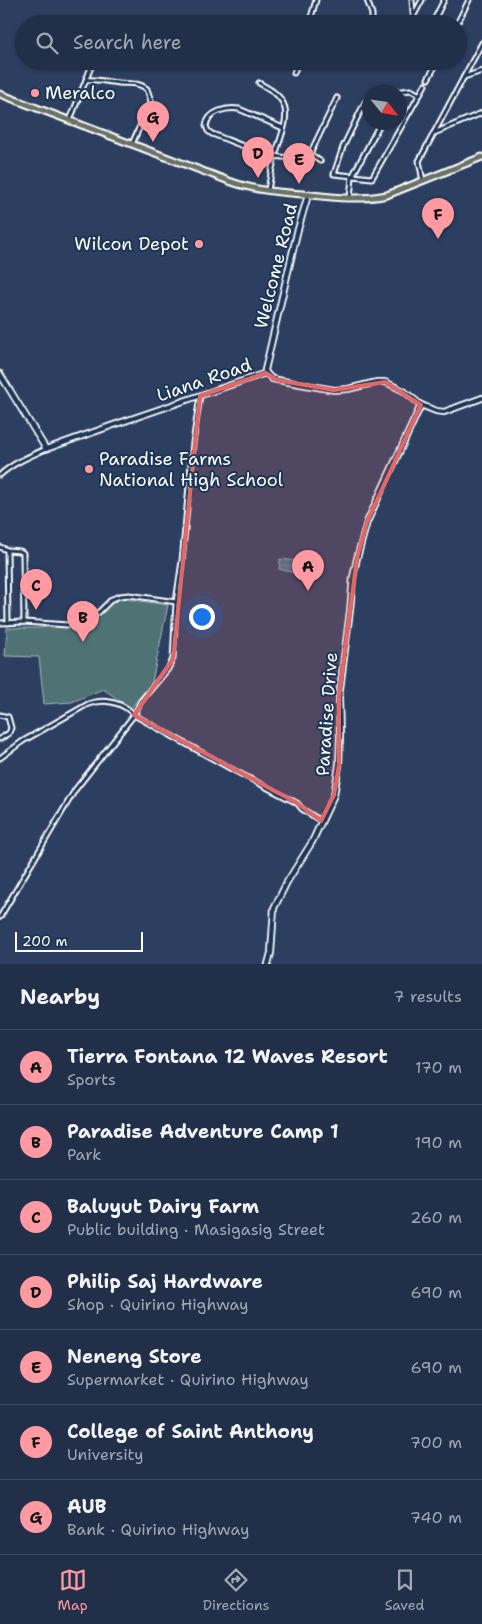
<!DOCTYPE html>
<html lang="en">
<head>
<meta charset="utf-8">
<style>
	:root { --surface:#212f49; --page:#293750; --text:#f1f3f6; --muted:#a2a9b4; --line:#3e4a61; --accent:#ff9aa2 }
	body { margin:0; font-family:"Shantell Sans",sans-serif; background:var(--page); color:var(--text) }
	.compass { position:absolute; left:362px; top:85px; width:45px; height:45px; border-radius:50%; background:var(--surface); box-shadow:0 1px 4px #0004; rotate:120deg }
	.scale { position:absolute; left:15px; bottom:12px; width:128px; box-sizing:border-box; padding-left:5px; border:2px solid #fff; border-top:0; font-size:14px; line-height:18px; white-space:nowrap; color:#fff; -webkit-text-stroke:4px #1d3557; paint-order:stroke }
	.you { position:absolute; left:201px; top:616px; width:18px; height:18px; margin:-12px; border:4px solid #fff; border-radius:50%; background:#1a73e8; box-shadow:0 0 0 8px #1a73e833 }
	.badge { display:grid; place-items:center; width:32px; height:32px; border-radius:50%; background:var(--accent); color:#111; font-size:16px; font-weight:700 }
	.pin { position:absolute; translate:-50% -41px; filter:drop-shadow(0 1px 2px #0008) }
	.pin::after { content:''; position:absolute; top:26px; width:18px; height:15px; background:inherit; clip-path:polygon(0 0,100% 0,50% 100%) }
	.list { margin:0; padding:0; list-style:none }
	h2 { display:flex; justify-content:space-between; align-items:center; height:65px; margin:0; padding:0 20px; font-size:21px }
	h2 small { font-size:16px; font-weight:400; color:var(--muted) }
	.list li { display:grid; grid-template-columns:32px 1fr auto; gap:15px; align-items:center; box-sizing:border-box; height:75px; padding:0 20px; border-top:1px solid var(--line) }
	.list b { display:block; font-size:19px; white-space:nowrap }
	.list p { margin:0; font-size:16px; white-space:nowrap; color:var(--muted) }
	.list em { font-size:16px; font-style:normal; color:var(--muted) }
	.icon { flex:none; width:28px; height:28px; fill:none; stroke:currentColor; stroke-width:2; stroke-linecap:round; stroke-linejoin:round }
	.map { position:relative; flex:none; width:482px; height:964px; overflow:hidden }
	.search { position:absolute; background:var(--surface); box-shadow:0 1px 4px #0004; left:15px; right:15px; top:15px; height:55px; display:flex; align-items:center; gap:12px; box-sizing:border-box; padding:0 18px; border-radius:28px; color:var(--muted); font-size:19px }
	.sheet { height:590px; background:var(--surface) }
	nav { display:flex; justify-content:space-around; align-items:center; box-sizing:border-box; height:70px; border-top:1px solid var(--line); background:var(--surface); font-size:14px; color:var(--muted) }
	nav a { display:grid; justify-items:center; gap:2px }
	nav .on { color:var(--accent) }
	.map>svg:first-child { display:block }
	.park { fill:#507375; stroke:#a8b9ba }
	.water { fill:url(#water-rules); stroke:#8ea7b9 }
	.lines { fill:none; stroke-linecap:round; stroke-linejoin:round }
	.street-casing { stroke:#fff; stroke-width:7 }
	.secondary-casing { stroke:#fff; stroke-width:8 }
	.primary-casing { stroke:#fff; stroke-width:9 }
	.street { stroke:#1d3557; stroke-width:3 }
	.secondary { stroke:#1d3557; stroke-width:4.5 }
	.primary { stroke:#6a7266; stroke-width:5 }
	.marked { fill:#e26868; fill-opacity:0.2; stroke:#e26868; stroke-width:4; stroke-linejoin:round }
	.poi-dot { fill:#ff9aa2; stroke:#1d3557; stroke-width:2 }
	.labels { text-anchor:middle; stroke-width:4; stroke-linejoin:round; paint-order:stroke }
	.poi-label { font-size:18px; fill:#fff; stroke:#1d3557; text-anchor:start }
	.street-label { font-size:18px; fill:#fff; stroke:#1d3557 }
</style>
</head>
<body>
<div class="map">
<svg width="482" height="964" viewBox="0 0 482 964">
	<defs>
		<pattern id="water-rules" width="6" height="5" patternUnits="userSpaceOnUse" patternTransform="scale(1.25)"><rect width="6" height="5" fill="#436d8a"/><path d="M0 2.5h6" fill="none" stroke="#5f839c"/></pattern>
	</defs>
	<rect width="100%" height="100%" fill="#2c3f61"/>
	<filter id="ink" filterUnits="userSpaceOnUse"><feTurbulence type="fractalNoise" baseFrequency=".02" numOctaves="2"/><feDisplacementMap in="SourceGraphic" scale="10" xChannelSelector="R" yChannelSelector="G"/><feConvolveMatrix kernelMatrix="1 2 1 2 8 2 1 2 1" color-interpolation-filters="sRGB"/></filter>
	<g filter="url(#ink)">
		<path class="park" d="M120,598L168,605L152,682L131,708L103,689L72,702L44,704L39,657L5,656L7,628H39L86,621Z"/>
		<path class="water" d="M280,559L307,562L310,577L279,569Z"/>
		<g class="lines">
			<defs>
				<g id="street">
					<path d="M367,0L372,14V24"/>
					<path d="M412,0L414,24"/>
					<path d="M414,15L422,0"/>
					<path d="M309,24L316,0"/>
					<path d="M432,24L444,0"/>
					<path d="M457,24L469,0"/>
					<path d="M294,73L298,61"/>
					<path d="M464,77L482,71"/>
					<path d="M428,79L438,61"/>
					<path d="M86,80C100,79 106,82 119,83C129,84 139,82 147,89L151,101L132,144"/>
					<path d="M259,83C268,88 278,93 283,103C291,118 279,140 275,156C272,167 270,179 268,190"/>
					<path d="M393,92L411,90L420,95"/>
					<path d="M370,99L365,102L343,147L334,174L372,178L425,85"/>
					<path d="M70,120L91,67L82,61"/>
					<path d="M283,128L239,109C227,107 208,111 206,126L208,131L212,134C238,143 284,167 310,154L337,98"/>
					<path d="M434,133L482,113"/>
					<path d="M310,154L320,161"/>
					<path d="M423,181L419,161L482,43"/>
					<path d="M350,198L352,177L381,122"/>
					<path d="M0,475C13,463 30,456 46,449"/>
					<path d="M0,547L7,550L20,551L23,553L24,622"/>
					<path d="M7,550L8,623"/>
					<path d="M0,623L24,622L68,625L90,617L99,612L112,599L120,596L129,595L176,602"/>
					<path d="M0,715L8,717L11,728L9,733L0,739"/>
					<path d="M0,758L23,741L88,704C103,698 123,702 134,715L235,771L297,803L302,809L321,821"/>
					<path d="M0,917L75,790L134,715L141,701L168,669L173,659L176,602L182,561L193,443L200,396"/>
				</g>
				<g id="secondary">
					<path d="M266,373L272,379L277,380L334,390L348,389L377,382H385L404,391L421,405L436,411L444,412L482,398"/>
					<path d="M266,373L265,370L297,233L308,195"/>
					<path d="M0,374L46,449L122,422L266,373"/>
					<path d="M268,964L271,953L274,908L287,882L312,842L334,795L339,765L340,737L339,697L350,610L353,577L357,558L367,522L421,405"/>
				</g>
				<path id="primary" d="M0,94L229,181C253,190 277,192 302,194C330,197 359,201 387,195L482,157"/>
			</defs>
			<use href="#street" class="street-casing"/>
			<use href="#secondary" class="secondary-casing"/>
			<use href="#primary" class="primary-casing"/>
			<use href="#street" class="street"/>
			<use href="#secondary" class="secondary"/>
			<use href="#primary" class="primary"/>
		</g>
	</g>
	<path class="marked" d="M266,373L277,380L334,390L385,382L421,405L367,522L357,558L339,697V765L334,795L321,821L297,803L134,715L173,659L200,396Z"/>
	<g class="poi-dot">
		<circle cx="35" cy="93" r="5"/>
		<circle cx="199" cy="244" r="5"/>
		<circle cx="89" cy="469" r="5"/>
	</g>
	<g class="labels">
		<g class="poi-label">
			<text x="45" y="99">Meralco</text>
			<text x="189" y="250" text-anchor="end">Wilcon Depot</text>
			<text x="99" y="465">Paradise Farms<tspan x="99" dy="21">National High School</tspan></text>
		</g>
		<g class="street-label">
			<text transform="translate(276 266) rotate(-76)" y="6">Welcome Road</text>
			<text transform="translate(204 380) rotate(-19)" y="6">Liana Road</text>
			<text transform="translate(327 714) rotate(-86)" y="6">Paradise Drive</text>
		</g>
	</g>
</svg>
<svg class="compass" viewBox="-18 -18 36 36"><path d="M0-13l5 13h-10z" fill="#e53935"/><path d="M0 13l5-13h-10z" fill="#a2a9b4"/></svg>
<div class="scale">200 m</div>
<div class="you"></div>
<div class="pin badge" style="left:308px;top:591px">A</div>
<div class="pin badge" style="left:83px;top:642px">B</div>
<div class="pin badge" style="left:36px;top:610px">C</div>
<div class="pin badge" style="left:258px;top:178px">D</div>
<div class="pin badge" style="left:299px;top:184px">E</div>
<div class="pin badge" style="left:438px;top:239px">F</div>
<div class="pin badge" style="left:153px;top:142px">G</div>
<div class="search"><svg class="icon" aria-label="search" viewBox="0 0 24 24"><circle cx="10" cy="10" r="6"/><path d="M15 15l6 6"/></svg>Search here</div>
</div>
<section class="sheet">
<h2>Nearby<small>7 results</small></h2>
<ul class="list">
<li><span class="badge">A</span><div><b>Tierra Fontana 12 Waves Resort</b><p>Sports</p></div><em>170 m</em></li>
<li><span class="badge">B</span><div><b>Paradise Adventure Camp 1</b><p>Park</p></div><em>190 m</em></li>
<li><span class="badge">C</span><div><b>Baluyut Dairy Farm</b><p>Public building · Masigasig Street</p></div><em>260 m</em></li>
<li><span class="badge">D</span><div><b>Philip Saj Hardware</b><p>Shop · Quirino Highway</p></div><em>690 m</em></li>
<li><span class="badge">E</span><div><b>Neneng Store</b><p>Supermarket · Quirino Highway</p></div><em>690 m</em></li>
<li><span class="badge">F</span><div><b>College of Saint Anthony</b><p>University</p></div><em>700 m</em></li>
<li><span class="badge">G</span><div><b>AUB</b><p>Bank · Quirino Highway</p></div><em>740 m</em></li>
</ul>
</section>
<nav>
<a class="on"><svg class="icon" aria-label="map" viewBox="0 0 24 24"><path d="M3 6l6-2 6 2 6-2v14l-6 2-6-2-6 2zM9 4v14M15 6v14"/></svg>Map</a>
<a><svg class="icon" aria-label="directions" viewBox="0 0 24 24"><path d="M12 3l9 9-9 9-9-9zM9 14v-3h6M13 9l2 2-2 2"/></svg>Directions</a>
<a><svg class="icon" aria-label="saved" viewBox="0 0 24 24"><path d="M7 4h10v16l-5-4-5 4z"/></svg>Saved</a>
</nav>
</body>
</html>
